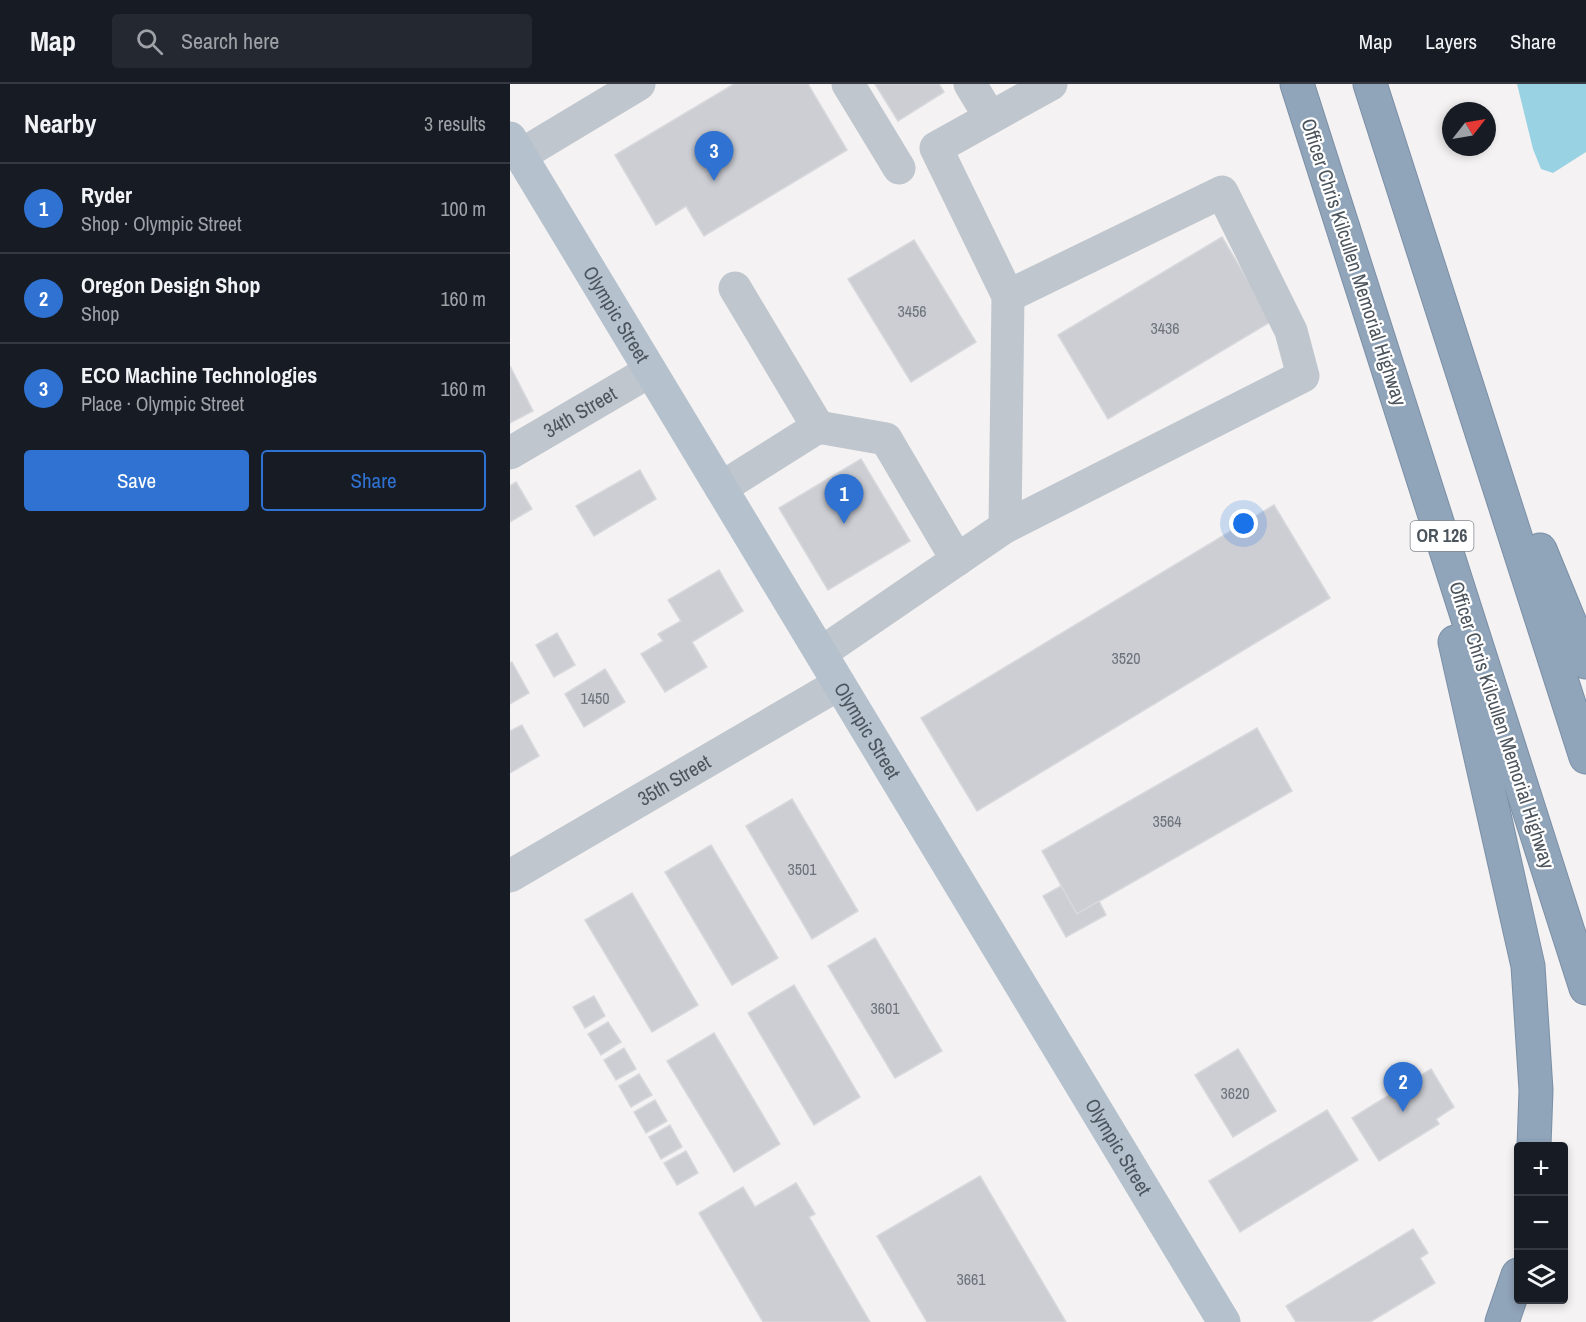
<!DOCTYPE html>
<html lang="en">
<head>
<meta charset="utf-8">
<style>
	:root { --surface:#171b24; --page:#242831; --text:#f1f3f6; --muted:#9ea1a6; --line:#363941; --accent:#2f72d1 }
	body { margin:0; font-family:"Archivo Narrow",sans-serif; background:var(--page); color:var(--text) }
	.controls { position:absolute; right:18px; bottom:18px; display:grid; overflow:hidden; border-radius:6px; box-shadow:0 3px 9px #0003 }
	.controls button { width:54px; height:54px; display:grid; place-items:center; padding:0; border:0; border-bottom:2px solid var(--line); background:var(--surface); color:var(--text); font:30px sans-serif }
	.compass { position:absolute; left:932px; top:18px; width:54px; height:54px; border-radius:50%; background:var(--surface); box-shadow:0 3px 9px #0003; rotate:59deg }
	.you { position:absolute; left:734px; top:440px; width:21px; height:21px; margin:-15px; border:4px solid #fff; border-radius:50%; background:#1a73e8; box-shadow:0 0 0 9px #1a73e833 }
	.badge { display:grid; place-items:center; width:39px; height:39px; border-radius:50%; background:var(--accent); color:#fff; font-size:20px; font-weight:700 }
	.pin { position:absolute; translate:-50% -50px; filter:drop-shadow(0 2px 3px #0008) }
	.pin::after { content:''; position:absolute; top:32px; width:21px; height:18px; background:inherit; clip-path:polygon(0 0,100% 0,50% 100%) }
	.list { margin:0; padding:0; list-style:none }
	h2 { display:flex; justify-content:space-between; align-items:center; height:78px; margin:0; padding:0 24px; font-size:26px }
	h2 small { font-size:20px; font-weight:400; color:var(--muted) }
	.list li { display:grid; grid-template-columns:39px 1fr auto; gap:18px; align-items:center; box-sizing:border-box; height:90px; padding:0 24px; border-top:2px solid var(--line) }
	.list b { display:block; font-size:22px; white-space:nowrap }
	.list p { margin:0; font-size:20px; white-space:nowrap; color:var(--muted) }
	.list em { font-size:20px; font-style:normal; color:var(--muted) }
	.actions { display:flex; gap:12px; padding:18px 24px }
	.actions a { flex:1; padding:14px 0; border:2px solid var(--accent); border-radius:6px; text-align:center; font-size:21px; color:var(--accent) }
	.actions .main { background:var(--accent); color:#fff }
	.icon { flex:none; width:33px; height:33px; fill:none; stroke:currentColor; stroke-width:2; stroke-linecap:round; stroke-linejoin:round }
	.map { position:relative; flex:none; width:1076px; height:1238px; overflow:hidden }
	header { display:flex; align-items:center; gap:36px; box-sizing:border-box; height:84px; padding:0 30px; background:var(--surface); border-bottom:2px solid var(--line) }
	header strong { font-size:28px }
	nav { display:flex; gap:33px; margin-inline-start:auto; font-size:21px }
	.search { width:420px; height:54px; background:var(--page); display:flex; align-items:center; gap:15px; box-sizing:border-box; padding:0 21px; border-radius:6px; color:var(--muted); font-size:22px }
	main { display:flex }
	aside { flex:1; background:var(--surface) }
	.map>svg:first-child { display:block }
	.water { fill:#99d2e3 }
	.building { fill:#cdced4; stroke:#d7d8dc; stroke-width:1.5 }
	.lines { fill:none; stroke-linecap:round; stroke-linejoin:round }
	.highway-casing { stroke:#7b8fa6; stroke-width:35 }
	.minor { stroke:#bfc6cd; stroke-width:33 }
	.major { stroke:#b5c1cd; stroke-width:33 }
	.highway { stroke:#90a4ba; stroke-width:33 }
	.labels { text-anchor:middle; stroke-width:4.5; stroke-linejoin:round; paint-order:stroke }
	.number-label { font-size:16px; fill:#6c737b }
	.shield { fill:#fff; stroke:#82888e; stroke-width:1.5 }
	.shield-label { font-size:18px; font-weight:bold; fill:#4c555d }
	.street-label { font-size:20px; fill:#4c555d; stroke:#fff }
</style>
</head>
<body>
<header>
<strong>Map</strong>
<div class="search"><svg class="icon" aria-label="search" viewBox="0 0 24 24"><circle cx="10" cy="10" r="6"/><path d="M15 15l6 6"/></svg>Search here</div>
<nav><a>Map</a><a>Layers</a><a>Share</a></nav>
</header>
<main>
<aside>
<h2>Nearby<small>3 results</small></h2>
<ul class="list">
<li><span class="badge">1</span><div><b>Ryder</b><p>Shop · Olympic Street</p></div><em>100 m</em></li>
<li><span class="badge">2</span><div><b>Oregon Design Shop</b><p>Shop</p></div><em>160 m</em></li>
<li><span class="badge">3</span><div><b>ECO Machine Technologies</b><p>Place · Olympic Street</p></div><em>160 m</em></li>
</ul>
<div class="actions"><a class="main">Save</a><a>Share</a></div>
</aside>
<div class="map">
<svg width="1076" height="1238" viewBox="0 0 1076 1238">
	<rect width="100%" height="100%" fill="#f4f2f2"/>
	<path class="water" d="M1007,0H1076V68L1043,89L1031,85L1023,65Z"/>
	<g class="building">
		<path d="M224,0H298L337,66L194,152L176,122L146,141L105,71Z"/>
		<path d="M365,0H429L434,8L388,37Z"/>
		<path d="M712,153L762,237L598,335L548,251Z"/>
		<path d="M404,156L466,258L401,298L338,195Z"/>
		<path d="M0,282L23,327L0,339Z"/>
		<path d="M351,375L400,457L318,506L269,424Z"/>
		<path d="M130,386L146,415L84,452L66,422Z"/>
		<path d="M6,398L22,425L0,438V402Z"/>
		<path d="M764,421L820,514L467,727L411,634Z"/>
		<path d="M209,486L233,527L182,558L197,583L155,608L131,570L153,557L148,550L171,537L158,516Z"/>
		<path d="M47,549L65,581L44,593L26,561Z"/>
		<path d="M2,578L19,609L0,620V579Z"/>
		<path d="M95,585L115,618L74,643L55,610Z"/>
		<path d="M12,641L29,672L0,689V647Z"/>
		<path d="M747,644L782,707L567,830L532,767Z"/>
		<path d="M282,715L348,827L302,855L236,742Z"/>
		<path d="M201,761L268,874L222,901L155,788Z"/>
		<path d="M551,802L567,830L589,817L596,831L556,853L533,812Z"/>
		<path d="M122,809L188,921L142,948L75,836Z"/>
		<path d="M365,854L432,967L385,994L318,882Z"/>
		<path d="M284,901L350,1013L304,1041L238,929Z"/>
		<path d="M84,912L95,932L75,944L63,923Z"/>
		<path d="M98,938L111,958L91,971L78,950Z"/>
		<path d="M204,949L270,1060L224,1088L157,977Z"/>
		<path d="M114,964L126,985L106,996L94,976Z"/>
		<path d="M728,965L766,1027L723,1053L685,991Z"/>
		<path d="M921,985L944,1023L926,1035L929,1040L869,1077L842,1034Z"/>
		<path d="M129,990L142,1011L121,1023L109,1002Z"/>
		<path d="M145,1016L157,1037L136,1049L124,1028Z"/>
		<path d="M817,1026L848,1076L730,1148L699,1097Z"/>
		<path d="M160,1041L172,1063L151,1075L139,1053Z"/>
		<path d="M176,1067L188,1089L167,1101L154,1079Z"/>
		<path d="M470,1092L556,1238H417L367,1152Z"/>
		<path d="M286,1099L305,1130L299,1133L360,1238H253L189,1129L233,1103L245,1123Z"/>
		<path d="M903,1145L918,1169L910,1174L925,1199L860,1238H786L776,1222Z"/>
	</g>
	<g class="lines">
		<defs>
			<g id="highway">
				<path d="M787,0L1076,904"/>
				<path d="M860,0L1076,673"/>
				<path d="M1030,466L1076,578"/>
				<path d="M945,558L1018,882L1026,1006L1024,1062"/>
				<path d="M992,1238L1008,1191"/>
			</g>
		</defs>
		<use href="#highway" class="highway-casing"/>
		<g class="minor">
			<path d="M338,0L389,84"/>
			<path d="M460,0L480,33"/>
			<path d="M11,71L129,0"/>
			<path d="M308,343L376,355L447,476"/>
			<path id="s1" d="M0,369L140,287"/>
			<path d="M211,404L308,343L225,204"/>
			<path d="M495,443L793,292L781,247L712,108L498,212"/>
			<path d="M311,569L495,443L498,212L426,64L541,0"/>
			<path id="s2" d="M0,792L329,600"/>
		</g>
		<path class="major" id="s3" d="M0,54L714,1238"/>
		<use href="#highway" class="highway"/>
	</g>
	<g class="labels">
		<g class="number-label">
			<text x="402" y="233">3456</text>
			<text x="655" y="250">3436</text>
			<text x="616" y="580">3520</text>
			<text x="85" y="620">1450</text>
			<text x="657" y="743">3564</text>
			<text x="292" y="791">3501</text>
			<text x="375" y="930">3601</text>
			<text x="725" y="1015">3620</text>
			<text x="461" y="1201">3661</text>
		</g>
		<rect class="shield" x="900.5" y="437" width="63" height="30" rx="4.5"/>
		<g class="shield-label">
			<text x="932" y="458">OR 126</text>
		</g>
		<g class="street-label">
			<text transform="translate(844 178) rotate(72)" y="7">Officer Chris Kilcullen Memorial Highway</text>
			<text dy="7" stroke="none"><textPath href="#s3" startOffset="206">Olympic Street</textPath></text>
			<text dy="7" stroke="none"><textPath href="#s1" startOffset="81">34th Street</textPath></text>
			<text transform="translate(992 641) rotate(72)" y="7">Officer Chris Kilcullen Memorial Highway</text>
			<text dy="7" stroke="none"><textPath href="#s3" startOffset="692">Olympic Street</textPath></text>
			<text dy="7" stroke="none"><textPath href="#s2" startOffset="190">35th Street</textPath></text>
			<text dy="7" stroke="none"><textPath href="#s3" startOffset="1178">Olympic Street</textPath></text>
		</g>
	</g>
</svg>
<div class="controls">
<button>+</button>
<button>−</button>
<button><svg class="icon" aria-label="layers" viewBox="0 0 24 24"><path d="M12 4l9 5-9 5-9-5zM3 14l9 5 9-5"/></svg></button>
</div>
<svg class="compass" viewBox="-18 -18 36 36"><path d="M0-13l5 13h-10z" fill="#e53935"/><path d="M0 13l5-13h-10z" fill="#9ea1a6"/></svg>
<div class="you"></div>
<div class="pin badge" style="left:334px;top:440px">1</div>
<div class="pin badge" style="left:893px;top:1028px">2</div>
<div class="pin badge" style="left:204px;top:97px">3</div>
</div>
</main>
</body>
</html>
